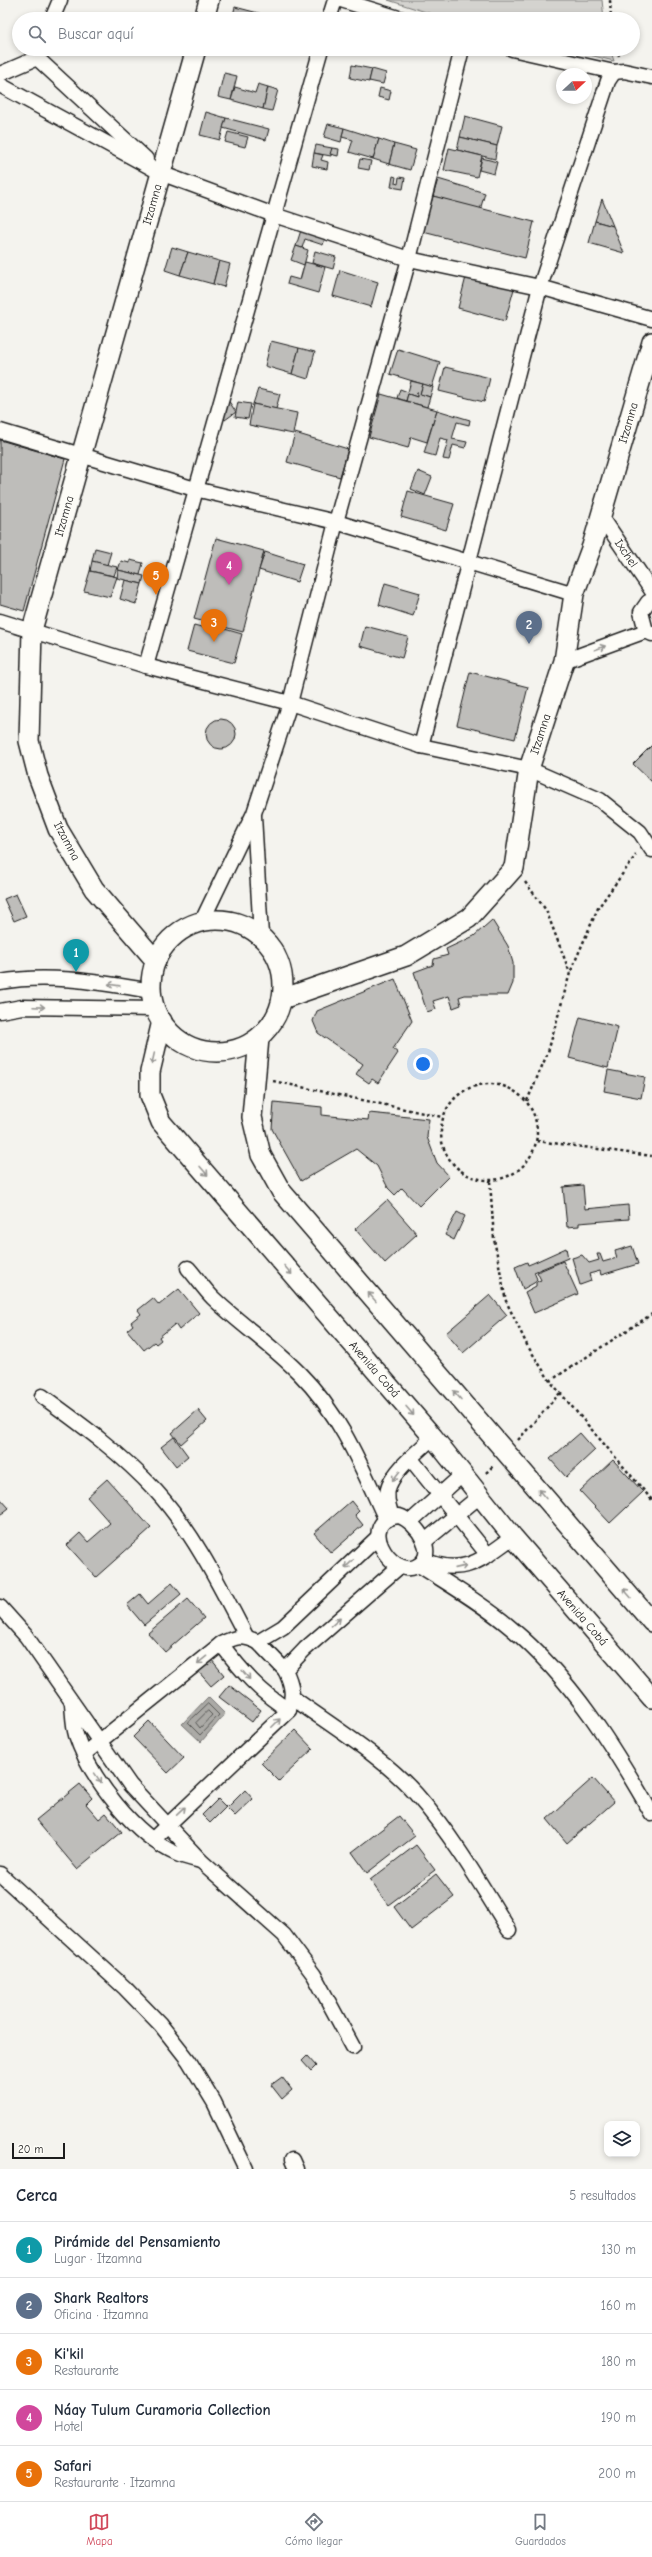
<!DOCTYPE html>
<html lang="es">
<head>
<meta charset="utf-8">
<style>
	:root { --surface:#fff; --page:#f6f6f7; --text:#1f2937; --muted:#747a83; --line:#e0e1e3; --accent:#d1495b }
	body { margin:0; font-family:"Comic Neue",sans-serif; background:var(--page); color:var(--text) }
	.controls { position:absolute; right:12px; bottom:12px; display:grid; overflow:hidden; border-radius:8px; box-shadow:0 2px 6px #0003 }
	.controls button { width:36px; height:36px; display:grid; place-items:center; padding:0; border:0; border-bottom:1px solid var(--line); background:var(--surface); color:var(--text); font:20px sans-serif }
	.compass { position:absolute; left:556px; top:68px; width:36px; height:36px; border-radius:50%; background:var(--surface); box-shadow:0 2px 6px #0003; rotate:68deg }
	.scale { position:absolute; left:12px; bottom:10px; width:53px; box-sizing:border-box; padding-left:4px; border:2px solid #1c1c1c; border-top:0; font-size:11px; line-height:14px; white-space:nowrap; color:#1c1c1c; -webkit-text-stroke:3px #fdfcf7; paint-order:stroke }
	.you { position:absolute; left:423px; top:1064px; width:14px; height:14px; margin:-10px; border:3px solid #fff; border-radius:50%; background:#1a73e8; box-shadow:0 0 0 6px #1a73e833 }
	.badge { display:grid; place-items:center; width:26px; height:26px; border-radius:50%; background:var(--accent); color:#fff; font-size:13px; font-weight:700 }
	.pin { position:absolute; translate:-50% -33px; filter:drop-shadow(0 1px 2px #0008) }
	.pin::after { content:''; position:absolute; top:21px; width:14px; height:12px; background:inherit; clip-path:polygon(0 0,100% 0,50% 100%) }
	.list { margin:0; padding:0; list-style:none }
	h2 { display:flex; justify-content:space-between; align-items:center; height:52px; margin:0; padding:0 16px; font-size:17px }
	h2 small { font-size:13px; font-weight:400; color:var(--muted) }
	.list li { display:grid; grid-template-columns:26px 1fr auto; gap:12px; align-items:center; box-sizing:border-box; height:56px; padding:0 16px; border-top:1px solid var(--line) }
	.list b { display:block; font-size:15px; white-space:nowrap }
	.list p { margin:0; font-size:13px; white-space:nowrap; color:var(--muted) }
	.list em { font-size:13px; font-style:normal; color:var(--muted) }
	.icon { flex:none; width:22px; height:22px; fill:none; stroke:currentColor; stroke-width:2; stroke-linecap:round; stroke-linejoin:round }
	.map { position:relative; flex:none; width:652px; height:2169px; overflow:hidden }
	.search { position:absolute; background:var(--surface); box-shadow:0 2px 6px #0003; left:12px; right:12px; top:12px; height:44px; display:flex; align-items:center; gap:10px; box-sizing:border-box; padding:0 14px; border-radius:22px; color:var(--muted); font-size:15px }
	.sheet { height:332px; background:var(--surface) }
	nav { display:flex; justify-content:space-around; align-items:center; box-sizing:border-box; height:56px; border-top:1px solid var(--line); background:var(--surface); font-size:11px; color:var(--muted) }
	nav a { display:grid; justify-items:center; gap:2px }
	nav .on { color:var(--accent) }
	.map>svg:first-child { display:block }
	.green { fill:#d4d3cf; stroke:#787876 }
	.water { fill:#abaaa6; stroke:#72716f }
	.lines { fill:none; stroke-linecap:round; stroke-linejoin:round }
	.shore { stroke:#555553; stroke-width:1 }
	.building { fill:#bebdba; stroke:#1c1c1c }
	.street-casing { stroke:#1c1c1c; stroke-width:17 }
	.secondary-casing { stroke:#1c1c1c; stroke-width:22 }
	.path { stroke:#1c1c1c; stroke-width:2.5; stroke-dasharray:3 3; stroke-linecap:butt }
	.street { stroke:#fdfcf7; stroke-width:14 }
	.secondary { stroke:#fdfcf7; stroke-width:19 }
	.oneway { stroke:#989794 }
	.labels { text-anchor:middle; stroke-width:3; stroke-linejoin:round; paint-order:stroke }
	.street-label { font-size:12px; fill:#1c1c1c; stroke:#fdfcf7 }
</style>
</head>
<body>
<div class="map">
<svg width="652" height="2169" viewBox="0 0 652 2169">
	<rect width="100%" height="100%" fill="#f4f3ee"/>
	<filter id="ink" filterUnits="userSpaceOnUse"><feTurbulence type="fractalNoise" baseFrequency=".025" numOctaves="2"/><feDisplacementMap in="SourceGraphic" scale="8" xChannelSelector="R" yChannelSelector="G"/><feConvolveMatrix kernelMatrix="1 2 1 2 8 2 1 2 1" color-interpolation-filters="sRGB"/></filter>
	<g filter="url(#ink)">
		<g class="green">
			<path d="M388,0H602L604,19H448Z"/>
			<path d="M565,49H610L614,61Z"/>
		</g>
		<path class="water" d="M208,1697L225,1714L201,1742L182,1724Z"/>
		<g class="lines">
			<g class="shore">
				<path d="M208,1704L219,1715L200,1735L188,1723Z"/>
				<path d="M208,1711L212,1715L200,1728L196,1723Z"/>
			</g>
		</g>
		<g class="building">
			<path d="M235,7L262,14L261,19H232Z"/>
			<path d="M262,14L281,19H261Z"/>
			<path d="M352,65L372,69L369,82L350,78Z"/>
			<path d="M372,69L386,73L383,84L369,81Z"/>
			<path d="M224,73L237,76L231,100L218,97Z"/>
			<path d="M258,84L268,87L263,109L231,100L235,87L255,93Z"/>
			<path d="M268,87L278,90L272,111L263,109Z"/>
			<path d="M380,88L391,91L389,100L378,97Z"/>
			<path d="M206,112L226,118L220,140L200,135Z"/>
			<path d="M465,116L502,126L497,146L460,137Z"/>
			<path d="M226,118L269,129L266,140L223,128Z"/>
			<path d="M328,124L344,128L341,142L324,137Z"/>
			<path d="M344,128L379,139L373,159L349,152L353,140L342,137Z"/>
			<path d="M228,132L248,137L245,147L225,142Z"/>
			<path d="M460,137L497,146L495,159L457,150Z"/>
			<path d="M379,139L394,144L389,164L373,159Z"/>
			<path d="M394,144L416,150L410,170L389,164Z"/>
			<path d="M316,145L332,148L331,156L314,153Z"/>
			<path d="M332,148L339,149L338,156L330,154Z"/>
			<path d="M449,148L482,156L477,177L444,170Z"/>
			<path d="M314,153L323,155L321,160L328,162L327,169L312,166Z"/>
			<path d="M482,158L497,162L494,174L479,170Z"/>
			<path d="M360,159L371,161L369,170L358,168Z"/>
			<path d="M393,176L396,177L395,183L398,184L399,177L405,178L403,189L391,187Z"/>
			<path d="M438,179L485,193L480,210L433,196Z"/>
			<path d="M433,196L534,222L525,258L423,232Z"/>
			<path d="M602,199L613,226L595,221Z"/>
			<path d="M595,221L613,226L624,253L589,243Z"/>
			<path d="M301,230L325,238L323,245L305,239L302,248L296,246Z"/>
			<path d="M296,246L308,250L304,265L291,260Z"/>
			<path d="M172,247L188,252L180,275L165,270Z"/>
			<path d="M315,251L336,257L333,269L312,263Z"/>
			<path d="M188,252L219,261L213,284L180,275Z"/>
			<path d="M219,261L230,264L224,287L213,284Z"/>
			<path d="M305,262L325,267L318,293L287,284L289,277L300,280Z"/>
			<path d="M340,270L378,282L371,307L333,296Z"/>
			<path d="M466,277L514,289L505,321L458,308Z"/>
			<path d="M271,341L299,348L292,374L265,366Z"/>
			<path d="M299,348L315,352L308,379L292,374Z"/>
			<path d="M398,349L440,362L432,387L390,374Z"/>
			<path d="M445,367L490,378L484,402L439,391Z"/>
			<path d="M411,381L423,384L420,394L417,393V397L408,394L406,401L397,398L400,389L408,392Z"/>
			<path d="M423,384L433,387L430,397L420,394Z"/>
			<path d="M258,389L280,394L276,409L253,404Z"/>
			<path d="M417,393L430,397L427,407L406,401L408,394L417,397Z"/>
			<path d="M381,394L437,410L427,442L411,437L408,448L369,437Z"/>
			<path d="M228,400L236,412L225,420L222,415L226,413L221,405Z"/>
			<path d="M238,402L251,404L248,419L235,417Z"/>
			<path d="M253,404L297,413L293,434L249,425Z"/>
			<path d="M437,410L470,420L469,425L457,422L452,439L467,442L465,448L453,445L449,460L443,459L448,440L440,438L435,456L424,453Z"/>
			<path d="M295,433L348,449L340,477L287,462Z"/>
			<path d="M0,440L65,459L24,611L0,604Z"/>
			<path d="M418,471L432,477L425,495L411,489Z"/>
			<path d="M408,491L454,504L446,530L401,517Z"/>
			<path d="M216,538L264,551L243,632L194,619Z"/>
			<path d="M95,548L111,552L107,565L92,561Z"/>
			<path d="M265,552L303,564L297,582L259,570Z"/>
			<path d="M130,560L143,563L140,575L118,570L121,561L130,563Z"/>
			<path d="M92,561L117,567L114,576L90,571Z"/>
			<path d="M118,570L144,576L142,584L117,578Z"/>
			<path d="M90,571L117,577L110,597L84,591Z"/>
			<path d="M125,580L142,584L136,604L120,599Z"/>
			<path d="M385,583L420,593L413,616L379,605Z"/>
			<path d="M194,625L220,632L221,628L242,634L234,663L187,651Z"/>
			<path d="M365,626L408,637L402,658L360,646Z"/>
			<path d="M470,672L528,687L515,739L457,725Z"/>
			<circle cx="221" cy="734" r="15"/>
			<path d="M652,745V782L633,764Z"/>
			<path d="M16,894L26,916L14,921L4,899Z"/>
			<path d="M492,920L508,946L513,963V983L508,995H465L459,997L461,1005L453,1008L449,996L433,1001L436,1009L427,1012L414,972L433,965L434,959L448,955L446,949L474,936Z"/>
			<path d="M395,979L412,1021L393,1049L398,1053L378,1083L372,1079L369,1083L356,1074L363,1064L318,1033L313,1021L317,1011Z"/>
			<path d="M580,1017L618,1027L608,1068L569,1058Z"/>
			<path d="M608,1070L645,1077L641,1098L604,1091Z"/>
			<path d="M274,1102L322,1107V1115L368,1120L369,1113L429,1119L427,1137L437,1163L449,1176L419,1206L402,1188L395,1195L388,1188L377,1166L356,1149L301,1181L272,1129Z"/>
			<path d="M583,1185L585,1209L628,1205L629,1219L579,1223V1226L567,1227L563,1187Z"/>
			<path d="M387,1200L417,1234L385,1263L355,1229Z"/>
			<path d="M457,1212L465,1216L454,1240L445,1235Z"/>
			<path d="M632,1246L638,1264L601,1275L600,1271L589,1274L591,1281L580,1285L572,1258L582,1255L589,1263L599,1260L597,1254H600L603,1262L617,1258L615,1251Z"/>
			<path d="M566,1248L568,1258L534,1272L537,1279L534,1283L523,1289L515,1267L527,1262L528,1265L533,1263Z"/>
			<path d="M563,1261L578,1294L534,1313L525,1292L536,1286V1282L541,1280L537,1272Z"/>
			<path d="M179,1289L199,1313L179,1330L175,1324L159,1337L161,1340L156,1344L154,1342L144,1350L127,1330L133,1325L131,1322L141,1314L138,1310L153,1298L159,1305Z"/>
			<path d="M490,1295L507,1315L463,1353L446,1333Z"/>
			<path d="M198,1410L207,1421L181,1444L172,1433Z"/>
			<path d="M580,1433L595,1450L566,1477L550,1459Z"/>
			<path d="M174,1437L188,1456L176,1466L161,1447Z"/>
			<path d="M613,1460L643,1492L610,1523L580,1491Z"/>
			<path d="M107,1479L151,1528L96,1577L67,1545L80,1533L88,1542L110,1523L87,1497Z"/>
			<path d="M0,1498L9,1508L0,1515Z"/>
			<path d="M351,1501L359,1511L355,1515L363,1525L331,1553L314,1533Z"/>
			<path d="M172,1583L181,1594L144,1625L127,1605L140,1594L148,1604Z"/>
			<path d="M188,1599L204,1618L165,1652L148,1633Z"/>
			<path d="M211,1659L224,1675L211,1686L197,1670Z"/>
			<path d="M229,1685L261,1710L252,1722L219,1697Z"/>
			<path d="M149,1721L184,1758L168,1773L133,1737Z"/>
			<path d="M295,1730L313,1749L279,1781L261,1763Z"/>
			<path d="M593,1778L614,1802L567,1843L547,1819Z"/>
			<path d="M80,1784L92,1798L86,1804L99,1819L106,1813L122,1832L77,1869L36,1820Z"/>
			<path d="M245,1790L253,1799L235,1816L227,1808Z"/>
			<path d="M218,1799L226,1807L210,1823L202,1815Z"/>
			<path d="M399,1816L415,1836L367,1873L352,1852Z"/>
			<path d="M416,1845L435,1870L388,1905L370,1880Z"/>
			<path d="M436,1874L454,1897L411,1930L394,1907Z"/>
			<path d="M307,2056L316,2066L311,2071L302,2061Z"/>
			<path d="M282,2077L292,2090L282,2099L271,2085Z"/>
		</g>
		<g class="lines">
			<defs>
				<g id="street">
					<path d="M341,0L402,19"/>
					<path d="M52,19L60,0"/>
					<path d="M329,19L335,0"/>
					<path d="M512,49L614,72L624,71L652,77"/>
					<path d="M37,58L146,159"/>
					<path d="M0,74L37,58L40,49"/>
					<path d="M0,85L163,174L274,215L409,259L540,287L652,319"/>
					<path d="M0,431L195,489L336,522L574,594"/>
					<path id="s1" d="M601,516L652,591"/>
					<path d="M0,621L146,666L290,703L421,746L529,769L600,800L640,832L652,850"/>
					<path d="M646,631L641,612L648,602L652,600"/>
					<path d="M564,661L646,631L652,634"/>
					<path d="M146,666L321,49"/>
					<path d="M421,746L540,287L608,81L614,72"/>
					<path d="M254,816L261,936"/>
					<path d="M202,921L254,813L290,703L336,522L409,259L462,49"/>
					<path d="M0,982C50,973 102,983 152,991"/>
					<path d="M0,1011L22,1007L155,1009"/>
					<path d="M188,1268C197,1278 204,1289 213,1298C241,1325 273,1346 300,1374C341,1415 362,1468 386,1520"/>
					<path d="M42,1396C82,1425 122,1454 156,1491C194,1533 220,1586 246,1636"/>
					<path d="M411,1459L488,1555"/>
					<path d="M399,1516C416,1521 441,1556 415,1567C390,1577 356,1520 399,1516Z"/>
					<path d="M392,1517C389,1507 385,1496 389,1486C396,1468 419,1451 433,1437"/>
					<path d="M410,1522L463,1474"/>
					<path d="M425,1541L481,1495"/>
					<path d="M424,1560C464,1577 481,1560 513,1537"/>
					<path d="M419,1565C450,1585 483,1604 511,1628C572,1679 613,1746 652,1814"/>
					<path d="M0,1607L26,1636L130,1785L201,1861L284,1935L314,1975L353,2047"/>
					<path d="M258,1642L285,1670"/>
					<path d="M221,1644C241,1670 260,1693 289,1710"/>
					<path d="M293,1698C333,1727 383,1757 416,1794C452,1835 480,1883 509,1930"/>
					<path d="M72,1704C73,1714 73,1725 76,1735C90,1778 135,1836 177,1854C184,1857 193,1859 201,1861"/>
					<path d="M85,1753L221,1644C236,1636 243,1635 258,1642L283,1627L378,1537"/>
					<path d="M153,1839L289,1710C294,1695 292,1684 285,1670L305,1649L400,1566"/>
					<path d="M0,1874L125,1988L160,2024L189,2061L214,2102L246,2169"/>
					<path d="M292,2160L296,2169"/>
				</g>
				<g id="secondary">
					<path d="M204,19L209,0"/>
					<circle cx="217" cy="986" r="66"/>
					<path id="s2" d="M156,961L94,889L58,829L38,776L29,741L32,630L196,49"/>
					<path id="s3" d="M282,999L406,956L469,918L514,868L529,769L564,661L574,594L592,546L652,342"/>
					<path id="s4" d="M162,1021L150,1072V1095L161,1122L433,1437L513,1537L652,1698"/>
					<path d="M259,1038L252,1117L261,1155L281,1191L652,1622"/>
				</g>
			</defs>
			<use href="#street" class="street-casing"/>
			<use href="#secondary" class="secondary-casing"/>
			<g class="path">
				<path d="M610,0L611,19"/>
				<path d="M617,49L619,56"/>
				<path d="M525,882L546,910L570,973"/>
				<path d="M273,1081L442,1117"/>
				<circle cx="489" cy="1132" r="48"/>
				<path d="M527,1101L548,1052L570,973L598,908L636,855"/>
				<path d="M537,1141L652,1156"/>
				<path d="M490,1181L494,1239L506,1301L527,1345L550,1381L652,1500"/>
				<path d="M550,1381L652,1314"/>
				<path d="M518,1440L560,1393"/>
				<path d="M486,1473L493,1466"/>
			</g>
			<use href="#street" class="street"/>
			<use href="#secondary" class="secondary"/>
		</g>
		<defs><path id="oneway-shaft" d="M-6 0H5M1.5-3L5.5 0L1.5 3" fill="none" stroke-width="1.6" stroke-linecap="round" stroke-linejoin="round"/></defs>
		<g class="oneway">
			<use href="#oneway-shaft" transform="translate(600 648) rotate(-20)"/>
			<use href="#oneway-shaft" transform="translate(114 985) rotate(-172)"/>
			<use href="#oneway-shaft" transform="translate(39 1007) rotate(2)"/>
			<use href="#oneway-shaft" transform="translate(153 1059) rotate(103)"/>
			<use href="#oneway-shaft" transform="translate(204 1171) rotate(49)"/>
			<use href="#oneway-shaft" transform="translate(288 1270) rotate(49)"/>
			<use href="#oneway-shaft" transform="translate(372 1297) rotate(-131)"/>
			<use href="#oneway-shaft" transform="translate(457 1395) rotate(-131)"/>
			<use href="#oneway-shaft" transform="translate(410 1411) rotate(49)"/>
			<use href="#oneway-shaft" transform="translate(396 1476) rotate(128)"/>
			<use href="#oneway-shaft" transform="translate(542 1494) rotate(-131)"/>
			<use href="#oneway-shaft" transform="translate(349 1564) rotate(137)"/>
			<use href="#oneway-shaft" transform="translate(461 1567) rotate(-13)"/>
			<use href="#oneway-shaft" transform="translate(627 1593) rotate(-131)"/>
			<use href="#oneway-shaft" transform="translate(336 1622) rotate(-41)"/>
			<use href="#oneway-shaft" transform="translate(202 1660) rotate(141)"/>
			<use href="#oneway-shaft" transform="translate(246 1675) rotate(50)"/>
			<use href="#oneway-shaft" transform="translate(276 1723) rotate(-45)"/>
			<use href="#oneway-shaft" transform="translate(98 1778) rotate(55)"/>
			<use href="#oneway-shaft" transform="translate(181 1811) rotate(-43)"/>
		</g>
	</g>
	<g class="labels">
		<g class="street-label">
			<text dy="4" stroke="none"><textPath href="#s2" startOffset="811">Itzamna</textPath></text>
			<text dy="4" stroke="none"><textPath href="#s3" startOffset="733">Itzamna</textPath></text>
			<text dy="4" stroke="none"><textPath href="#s2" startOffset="487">Itzamna</textPath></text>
			<text dy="4" stroke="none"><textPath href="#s1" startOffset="45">Ixchel</textPath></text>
			<text dy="4" stroke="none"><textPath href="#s3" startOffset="409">Itzamna</textPath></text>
			<text transform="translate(67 841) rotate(62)" y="4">Itzamna</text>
			<text dy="4" stroke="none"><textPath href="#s4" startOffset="431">Avenida Cobá</textPath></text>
			<text dy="4" stroke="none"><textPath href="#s4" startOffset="755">Avenida Cobá</textPath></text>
		</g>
	</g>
</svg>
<div class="controls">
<button><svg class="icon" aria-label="layers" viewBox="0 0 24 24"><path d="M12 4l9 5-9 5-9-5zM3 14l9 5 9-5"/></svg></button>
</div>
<svg class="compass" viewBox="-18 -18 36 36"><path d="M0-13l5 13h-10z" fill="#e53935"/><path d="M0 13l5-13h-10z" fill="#747a83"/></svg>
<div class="scale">20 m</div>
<div class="you"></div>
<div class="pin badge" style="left:76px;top:972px;background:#0f9aa8">1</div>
<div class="pin badge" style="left:529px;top:644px;background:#5c6f8a">2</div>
<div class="pin badge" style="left:214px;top:642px;background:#e8710a">3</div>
<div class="pin badge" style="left:229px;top:585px;background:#d1479c">4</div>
<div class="pin badge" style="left:156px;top:595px;background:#e8710a">5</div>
<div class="search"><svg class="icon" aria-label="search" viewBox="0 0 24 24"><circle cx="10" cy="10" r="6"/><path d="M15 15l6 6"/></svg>Buscar aquí</div>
</div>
<section class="sheet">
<h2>Cerca<small>5 resultados</small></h2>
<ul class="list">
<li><span class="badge" style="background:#0f9aa8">1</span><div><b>Pirámide del Pensamiento</b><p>Lugar · Itzamna</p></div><em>130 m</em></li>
<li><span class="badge" style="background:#5c6f8a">2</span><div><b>Shark Realtors</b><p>Oficina · Itzamna</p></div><em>160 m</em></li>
<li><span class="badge" style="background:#e8710a">3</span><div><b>Ki'kil</b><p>Restaurante</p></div><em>180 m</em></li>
<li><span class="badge" style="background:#d1479c">4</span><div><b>Náay Tulum Curamoria Collection</b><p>Hotel</p></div><em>190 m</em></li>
<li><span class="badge" style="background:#e8710a">5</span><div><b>Safari</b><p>Restaurante · Itzamna</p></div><em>200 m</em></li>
</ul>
</section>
<nav>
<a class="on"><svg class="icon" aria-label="map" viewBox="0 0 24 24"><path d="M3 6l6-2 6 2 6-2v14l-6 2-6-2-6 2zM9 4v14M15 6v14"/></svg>Mapa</a>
<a><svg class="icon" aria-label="directions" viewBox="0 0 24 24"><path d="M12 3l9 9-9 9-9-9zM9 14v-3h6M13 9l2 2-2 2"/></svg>Cómo llegar</a>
<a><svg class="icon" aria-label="saved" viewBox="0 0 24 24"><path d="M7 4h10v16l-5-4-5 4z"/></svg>Guardados</a>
</nav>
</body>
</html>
